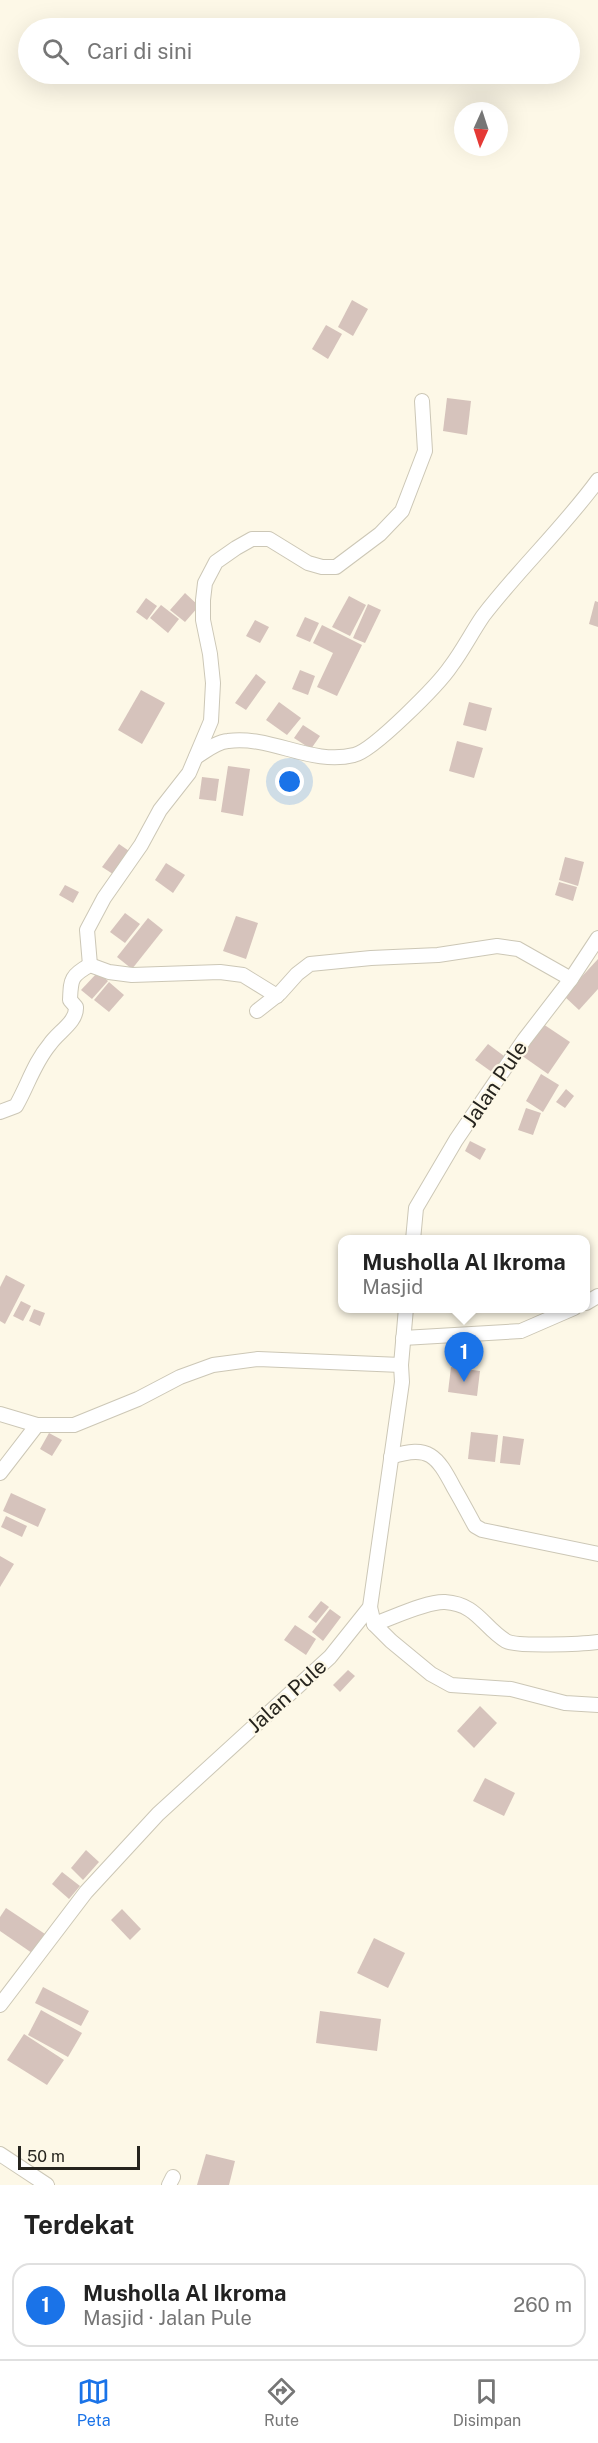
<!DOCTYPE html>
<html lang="id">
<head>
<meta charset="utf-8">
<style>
	:root { --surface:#fff; --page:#f2f2f2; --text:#222; --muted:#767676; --line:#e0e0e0; --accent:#1a73e8 }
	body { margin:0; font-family:"Public Sans",sans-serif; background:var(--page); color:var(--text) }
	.compass { position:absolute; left:454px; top:102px; width:54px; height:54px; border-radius:50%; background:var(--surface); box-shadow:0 6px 24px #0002; rotate:183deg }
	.scale { position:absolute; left:18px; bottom:15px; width:122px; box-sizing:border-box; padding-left:6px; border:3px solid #26241e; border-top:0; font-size:16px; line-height:21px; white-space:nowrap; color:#26241e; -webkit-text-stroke:4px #fdf8e7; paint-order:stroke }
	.you { position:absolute; left:290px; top:782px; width:21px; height:21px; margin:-15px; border:4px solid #fff; border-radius:50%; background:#1a73e8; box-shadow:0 0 0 9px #1a73e833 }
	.badge { display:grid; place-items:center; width:39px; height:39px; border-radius:50%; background:var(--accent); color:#fff; font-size:20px; font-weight:700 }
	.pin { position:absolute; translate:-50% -50px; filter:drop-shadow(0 2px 3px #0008) }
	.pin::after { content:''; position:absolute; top:32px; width:21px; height:18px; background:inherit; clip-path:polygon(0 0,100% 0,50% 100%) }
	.popup { position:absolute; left:338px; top:1235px; width:252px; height:78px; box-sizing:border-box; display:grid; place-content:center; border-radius:12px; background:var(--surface); filter:drop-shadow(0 2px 4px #0005); font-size:20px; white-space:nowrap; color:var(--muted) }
	.popup b { font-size:22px; color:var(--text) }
	.popup::after { content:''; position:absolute; left:50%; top:100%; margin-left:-12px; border:12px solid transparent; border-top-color:var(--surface) }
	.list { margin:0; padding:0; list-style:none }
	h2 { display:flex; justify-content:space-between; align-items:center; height:78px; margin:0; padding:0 24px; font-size:26px }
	h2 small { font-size:20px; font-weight:400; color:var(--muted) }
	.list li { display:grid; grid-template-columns:39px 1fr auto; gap:18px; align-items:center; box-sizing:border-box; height:84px; margin:0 12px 12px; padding:0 12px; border:2px solid var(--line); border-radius:18px }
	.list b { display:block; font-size:22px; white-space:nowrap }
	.list p { margin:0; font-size:20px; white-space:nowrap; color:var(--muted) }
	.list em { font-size:20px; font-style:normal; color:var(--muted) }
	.icon { flex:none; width:33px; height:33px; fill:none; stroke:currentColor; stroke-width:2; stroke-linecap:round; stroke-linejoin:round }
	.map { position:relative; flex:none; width:598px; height:2185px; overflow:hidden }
	.search { position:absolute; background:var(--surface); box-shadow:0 6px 24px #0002; left:18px; right:18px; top:18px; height:66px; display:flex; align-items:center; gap:15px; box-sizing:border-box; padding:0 21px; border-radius:33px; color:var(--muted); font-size:22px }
	.sheet { height:174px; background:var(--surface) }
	nav { display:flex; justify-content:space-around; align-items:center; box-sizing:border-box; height:84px; border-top:2px solid var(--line); background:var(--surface); font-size:16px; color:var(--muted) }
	nav a { display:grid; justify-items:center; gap:3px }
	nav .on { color:var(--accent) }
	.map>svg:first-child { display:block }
	.building { fill:#d6c3bc }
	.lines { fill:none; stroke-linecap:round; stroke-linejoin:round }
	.street-casing { stroke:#ccc7b6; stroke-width:16 }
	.street { stroke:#fff; stroke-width:14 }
	.labels { text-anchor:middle; stroke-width:4.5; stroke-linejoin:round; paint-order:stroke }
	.street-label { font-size:21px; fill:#26241e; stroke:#fdf8e7 }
</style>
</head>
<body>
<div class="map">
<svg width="598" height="2185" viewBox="0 0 598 2185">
	<rect width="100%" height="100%" fill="#fdf8e7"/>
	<g class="building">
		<path d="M352,300L368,309L353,336L338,327Z"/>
		<path d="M326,325L342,334L328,359L312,349Z"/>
		<path d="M447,398L471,401L467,435L443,431Z"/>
		<path d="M185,593L199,606L185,622L170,610Z"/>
		<path d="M349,596L366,605L350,636L332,627Z"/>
		<path d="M146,598L157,606L147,620L136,612Z"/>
		<path d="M595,601L598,602V627L589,624Z"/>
		<path d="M368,604L381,610L365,643L353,638Z"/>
		<path d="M161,605L179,619L168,633L150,618Z"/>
		<path d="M305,617L319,623L310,642L296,636Z"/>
		<path d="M255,620L269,627L260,643L246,636Z"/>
		<path d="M322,625L362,645L337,696L317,687L333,653L313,643Z"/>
		<path d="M300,670L315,676L308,695L292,689Z"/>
		<path d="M256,674L266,682L246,710L235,703Z"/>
		<path d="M141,690L165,703L142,744L118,730Z"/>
		<path d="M279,702L301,718L287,735L266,720Z"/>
		<path d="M469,702L492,708L486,731L463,725Z"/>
		<path d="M303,725L320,736L311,749L294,738Z"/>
		<path d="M457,741L483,748L474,778L449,771Z"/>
		<path d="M228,766L250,769L243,816L221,812Z"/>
		<path d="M202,777L219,779L216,801L199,799Z"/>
		<path d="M119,844L132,853L116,876L102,867Z"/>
		<path d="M565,857L584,862L578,886L559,880Z"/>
		<path d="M166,863L185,875L173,893L155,880Z"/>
		<path d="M559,882L577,887L573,901L555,895Z"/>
		<path d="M65,885L79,892L73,903L59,895Z"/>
		<path d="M125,913L140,924L125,943L110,932Z"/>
		<path d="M236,916L258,923L246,959L223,951Z"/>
		<path d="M148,918L163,930L132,969L117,957Z"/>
		<path d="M598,959V989L579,1010L564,996Z"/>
		<path d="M98,972L108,981L92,999L81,990Z"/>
		<path d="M109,982L124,995L109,1012L94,1000Z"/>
		<path d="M543,1024L570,1042L548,1074L521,1055Z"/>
		<path d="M488,1044L508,1059L496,1075L475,1060Z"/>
		<path d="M541,1074L559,1085L543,1112L526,1101Z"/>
		<path d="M566,1089L574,1096L565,1108L556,1102Z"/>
		<path d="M526,1108L541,1113L533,1135L518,1130Z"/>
		<path d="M470,1141L486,1149L480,1160L465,1151Z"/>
		<path d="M6,1275L25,1285L5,1324L0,1321V1287Z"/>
		<path d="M21,1301L31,1306L23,1321L13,1316Z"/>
		<path d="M34,1309L45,1313L40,1326L29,1321Z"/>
		<path d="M451,1367L480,1371L477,1396L448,1392Z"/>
		<path d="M471,1432L498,1435L495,1462L468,1459Z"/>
		<path d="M49,1433L62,1440L52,1456L40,1449Z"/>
		<path d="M503,1436L524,1439L520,1465L500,1463Z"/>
		<path d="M11,1493L46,1509L38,1527L3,1511Z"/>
		<path d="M6,1516L27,1526L22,1537L1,1527Z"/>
		<path d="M0,1556L14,1564L0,1587Z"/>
		<path d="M321,1601L329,1607L316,1623L308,1617Z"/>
		<path d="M330,1609L341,1617L323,1641L312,1632Z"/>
		<path d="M295,1625L316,1639L306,1655L284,1640Z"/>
		<path d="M348,1670L355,1676L340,1692L333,1685Z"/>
		<path d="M480,1706L497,1723L474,1748L457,1731Z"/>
		<path d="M485,1778L515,1793L504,1816L473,1801Z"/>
		<path d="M86,1850L99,1862L83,1880L71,1868Z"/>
		<path d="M62,1872L80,1886L69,1899L52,1884Z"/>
		<path d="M6,1908L45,1934L32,1953L0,1931V1917Z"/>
		<path d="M122,1909L141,1929L130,1940L111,1920Z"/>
		<path d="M374,1938L405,1953L388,1988L357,1973Z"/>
		<path d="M43,1987L89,2011L81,2026L35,2003Z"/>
		<path d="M41,2010L82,2033L68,2057L28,2035Z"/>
		<path d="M320,2011L381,2019L377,2051L316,2043Z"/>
		<path d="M24,2034L64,2060L47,2085L7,2060Z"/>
		<path d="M206,2154L235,2161L229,2185H197Z"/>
	</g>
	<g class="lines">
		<defs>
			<g id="street">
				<path d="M196,757C206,751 216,742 228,741C271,735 312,766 354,755C373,751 439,684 451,666C463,650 472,632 483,616C519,569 563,528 598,480"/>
				<path d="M90,965L87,930L104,898L141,845L160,810L189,773L211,721L213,683L210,654L203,620V600L205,583L216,562L236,548L252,539H269L308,563L322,567H336L380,534L402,511L425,451L422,401"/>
				<path d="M257,1011L280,993L297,974L310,964L371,958L438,955L497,946L518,949L571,979"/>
				<path d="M0,1112L16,1106C28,1085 34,1063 50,1044C58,1032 77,1022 76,1007L70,1000C71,980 70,976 90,965L109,972L132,975L220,972L243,975L277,996"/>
				<path d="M413,1240L416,1208L456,1140L524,1040L571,979L598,938"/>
				<path d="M586,1303L598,1296"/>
				<path d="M403,1338L521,1331L574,1308"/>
				<path d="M0,1414L37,1425"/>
				<path d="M391,1457C429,1444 437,1456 454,1488C461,1500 468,1513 475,1526L482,1530L598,1554"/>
				<path d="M0,1473L37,1425H74L138,1399L180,1377L213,1365L258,1359L401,1365"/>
				<path d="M370,1607L374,1624L391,1641L431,1674L451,1685L511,1689L565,1703L598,1705"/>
				<path d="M374,1624C392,1618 427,1601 445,1602C477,1604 483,1627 506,1641C516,1647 583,1644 598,1642"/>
				<path d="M0,2005L86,1892L158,1814L330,1657L370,1607L402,1382L401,1365L406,1308"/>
				<path d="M0,2154L47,2185"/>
				<path d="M169,2185L173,2177"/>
			</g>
		</defs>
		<use href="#street" class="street-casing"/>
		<use href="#street" class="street"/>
	</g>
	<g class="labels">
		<g class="street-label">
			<text transform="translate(495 1084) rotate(-56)" y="7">Jalan Pule</text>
			<text transform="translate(287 1696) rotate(-42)" y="7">Jalan Pule</text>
		</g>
	</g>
</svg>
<svg class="compass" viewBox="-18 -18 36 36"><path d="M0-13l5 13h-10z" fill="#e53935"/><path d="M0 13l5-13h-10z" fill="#767676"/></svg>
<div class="scale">50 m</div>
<div class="you"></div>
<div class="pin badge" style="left:464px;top:1382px">1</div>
<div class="popup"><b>Musholla Al Ikroma</b>Masjid</div>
<div class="search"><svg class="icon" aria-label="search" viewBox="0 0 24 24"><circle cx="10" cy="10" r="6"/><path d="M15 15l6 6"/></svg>Cari di sini</div>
</div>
<section class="sheet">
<h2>Terdekat<small></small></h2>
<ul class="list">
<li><span class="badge">1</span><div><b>Musholla Al Ikroma</b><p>Masjid · Jalan Pule</p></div><em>260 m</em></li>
</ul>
</section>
<nav>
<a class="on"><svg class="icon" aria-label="map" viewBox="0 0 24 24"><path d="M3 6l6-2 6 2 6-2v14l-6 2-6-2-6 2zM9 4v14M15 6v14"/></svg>Peta</a>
<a><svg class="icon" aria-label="directions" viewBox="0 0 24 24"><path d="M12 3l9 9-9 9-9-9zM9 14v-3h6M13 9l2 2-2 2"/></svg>Rute</a>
<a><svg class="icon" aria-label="saved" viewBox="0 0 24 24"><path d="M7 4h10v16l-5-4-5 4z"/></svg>Disimpan</a>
</nav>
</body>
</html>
